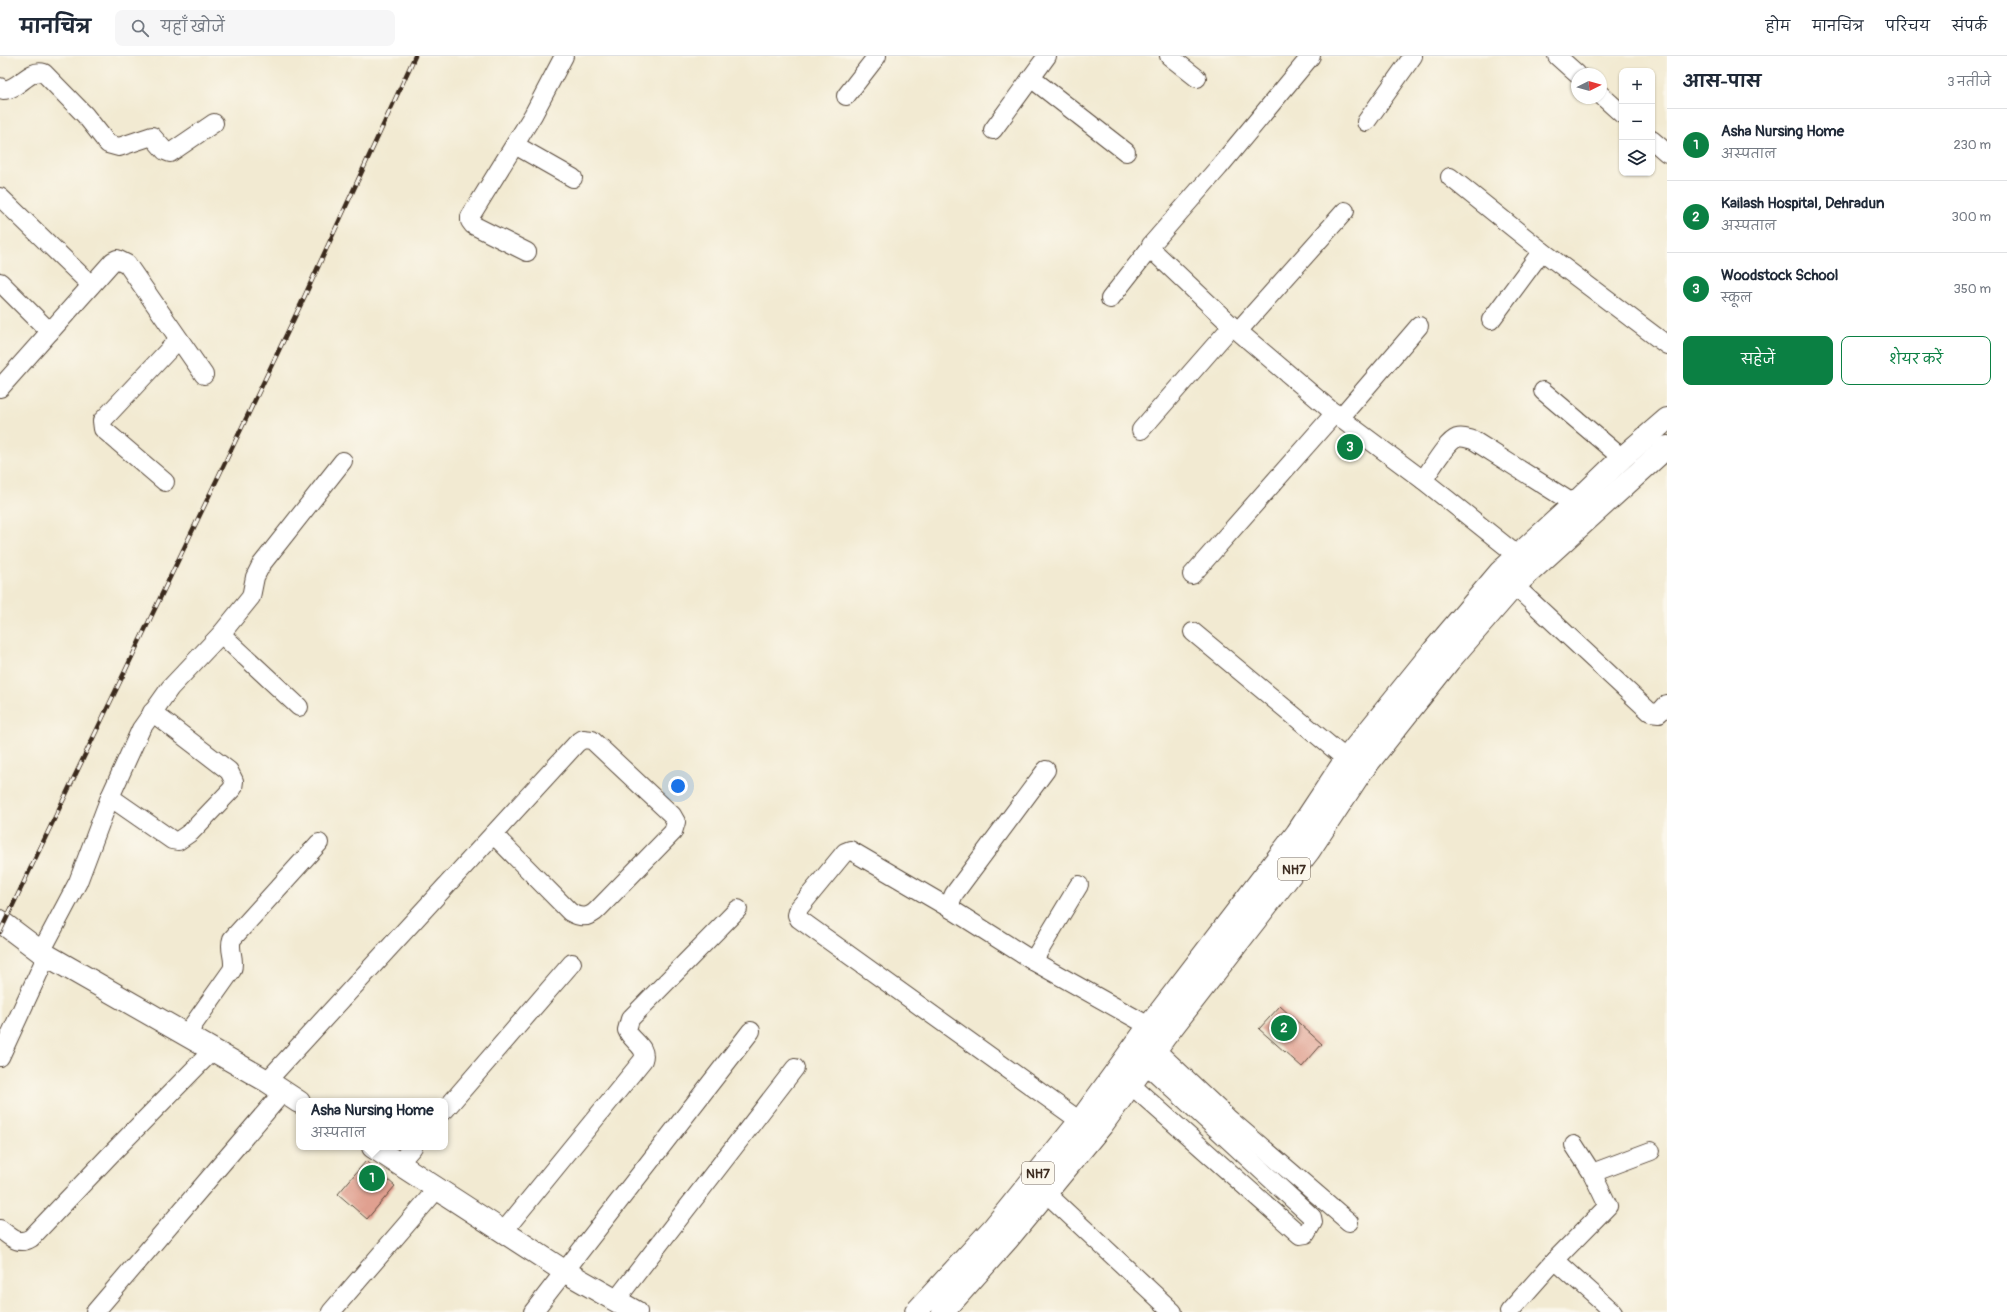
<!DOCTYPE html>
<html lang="hi">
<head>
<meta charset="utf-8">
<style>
	:root { --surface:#fff; --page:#f6f6f7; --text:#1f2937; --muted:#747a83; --line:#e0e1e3; --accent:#0b8043 }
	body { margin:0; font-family:Pangolin,"Playpen Sans Deva",sans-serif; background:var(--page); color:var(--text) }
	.controls { position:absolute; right:12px; top:12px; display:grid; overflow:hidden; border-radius:8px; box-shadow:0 1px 3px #0004 }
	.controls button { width:36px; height:36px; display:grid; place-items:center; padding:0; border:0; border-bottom:1px solid var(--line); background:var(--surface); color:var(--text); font:20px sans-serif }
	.compass { position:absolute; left:1571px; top:12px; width:36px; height:36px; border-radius:50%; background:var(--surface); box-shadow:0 1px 3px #0004; rotate:85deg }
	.you { position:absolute; left:678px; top:730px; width:14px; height:14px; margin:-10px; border:3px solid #fff; border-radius:50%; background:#1a73e8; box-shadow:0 0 0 6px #1a73e833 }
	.badge { display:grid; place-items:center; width:26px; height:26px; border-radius:50%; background:var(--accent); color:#fff; font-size:13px; font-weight:700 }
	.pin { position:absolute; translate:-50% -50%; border:2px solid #fff; box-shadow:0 1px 4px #0006 }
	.popup { position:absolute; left:296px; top:1042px; width:152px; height:52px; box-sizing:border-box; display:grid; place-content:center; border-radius:8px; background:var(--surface); filter:drop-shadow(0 1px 3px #0005); font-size:13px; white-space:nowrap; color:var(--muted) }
	.popup b { font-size:15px; color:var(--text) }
	.popup::after { content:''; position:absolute; left:50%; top:100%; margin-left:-8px; border:8px solid transparent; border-top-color:var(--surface) }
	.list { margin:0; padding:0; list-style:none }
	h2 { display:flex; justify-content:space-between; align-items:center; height:52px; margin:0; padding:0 16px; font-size:17px }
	h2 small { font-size:13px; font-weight:400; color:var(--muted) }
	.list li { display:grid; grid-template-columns:26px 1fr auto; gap:12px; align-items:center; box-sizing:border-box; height:72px; padding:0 16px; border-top:1px solid var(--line) }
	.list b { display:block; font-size:15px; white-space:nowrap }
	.list p { margin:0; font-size:13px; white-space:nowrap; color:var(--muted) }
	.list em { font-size:13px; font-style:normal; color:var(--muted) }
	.actions { display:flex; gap:8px; padding:12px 16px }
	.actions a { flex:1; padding:9px 0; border:1px solid var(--accent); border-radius:8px; text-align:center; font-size:14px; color:var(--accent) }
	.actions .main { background:var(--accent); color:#fff }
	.icon { flex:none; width:22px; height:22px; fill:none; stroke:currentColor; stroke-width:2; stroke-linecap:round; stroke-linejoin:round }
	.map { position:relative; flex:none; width:1667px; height:1256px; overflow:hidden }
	header { display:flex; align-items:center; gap:24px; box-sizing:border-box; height:56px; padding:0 20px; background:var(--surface); border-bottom:1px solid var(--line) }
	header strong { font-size:19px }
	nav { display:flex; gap:22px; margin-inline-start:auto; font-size:14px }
	.search { width:280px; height:36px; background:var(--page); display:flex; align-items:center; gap:10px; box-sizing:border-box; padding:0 14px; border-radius:8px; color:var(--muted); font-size:15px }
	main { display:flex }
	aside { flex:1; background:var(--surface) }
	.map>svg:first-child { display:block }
	.building { fill:#e0a090 }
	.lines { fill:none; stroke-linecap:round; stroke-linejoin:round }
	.minor-casing { stroke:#564739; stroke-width:20 }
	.major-casing { stroke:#564739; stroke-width:24 }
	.highway-casing { stroke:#564739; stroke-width:24 }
	.minor { stroke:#fff; stroke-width:18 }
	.major { stroke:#fff; stroke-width:22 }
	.highway { stroke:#fff; stroke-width:22 }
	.rail-casing { stroke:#3b2a1e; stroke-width:4.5 }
	.rail { stroke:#fbf7ec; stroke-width:3; stroke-dasharray:9; stroke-linecap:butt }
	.labels { text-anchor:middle; stroke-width:3; stroke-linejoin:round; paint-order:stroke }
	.shield { fill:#fbf7ec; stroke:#75685c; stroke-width:1 }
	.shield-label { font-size:13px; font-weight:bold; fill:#3b2a1e }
</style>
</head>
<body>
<header>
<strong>मानचित्र</strong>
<div class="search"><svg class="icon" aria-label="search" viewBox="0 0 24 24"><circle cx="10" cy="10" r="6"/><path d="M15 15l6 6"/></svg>यहाँ खोजें</div>
<nav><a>होम</a><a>मानचित्र</a><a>परिचय</a><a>संपर्क</a></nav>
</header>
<main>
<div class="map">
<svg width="1667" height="1256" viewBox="0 0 1667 1256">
	<rect width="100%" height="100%" fill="#fbf7ec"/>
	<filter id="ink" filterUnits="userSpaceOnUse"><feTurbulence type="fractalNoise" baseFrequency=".025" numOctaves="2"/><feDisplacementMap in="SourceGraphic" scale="8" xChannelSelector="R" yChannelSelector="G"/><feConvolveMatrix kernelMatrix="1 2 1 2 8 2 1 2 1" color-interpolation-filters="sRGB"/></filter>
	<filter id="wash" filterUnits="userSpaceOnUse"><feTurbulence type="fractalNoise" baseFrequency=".012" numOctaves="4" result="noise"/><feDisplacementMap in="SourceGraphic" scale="16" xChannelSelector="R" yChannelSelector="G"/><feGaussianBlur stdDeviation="0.9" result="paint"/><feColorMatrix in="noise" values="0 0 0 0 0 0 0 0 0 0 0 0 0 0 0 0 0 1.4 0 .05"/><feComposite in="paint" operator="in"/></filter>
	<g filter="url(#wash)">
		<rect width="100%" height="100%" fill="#f2ead2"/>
		<g id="blocks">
			<g class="building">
				<path d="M1280,950L1322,988L1302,1011L1259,973Z"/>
				<path d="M366,1105L395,1130L367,1163L338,1138Z"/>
			</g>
		</g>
	</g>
	<g filter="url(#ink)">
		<use href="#blocks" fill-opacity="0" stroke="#564739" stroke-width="1"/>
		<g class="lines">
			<defs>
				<g id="minor">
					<path d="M1169,0L1197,22"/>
					<path d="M1311,0L1219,111L1151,189L1150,192L1232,270L1340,362L1423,424L1517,499"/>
					<path d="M1557,0L1577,18"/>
					<path d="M1031,22L1126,96"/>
					<path d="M0,31L3,34C19,34 29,12 44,17L85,59L108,88L119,91L152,80L165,95L170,97L214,67"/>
					<path d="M1601,39L1622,58"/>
					<path d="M846,40L877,0"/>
					<path d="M1366,66L1413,0"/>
					<path d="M993,74L1047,0"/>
					<path d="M1652,84L1667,97"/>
					<path d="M515,89L573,122"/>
					<path d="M1450,121L1542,195L1667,289"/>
					<path d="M0,141L91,229"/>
					<path d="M527,196L473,169L470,165V161L533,59L564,0"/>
					<path d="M0,226L50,276"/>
					<path d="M1110,243L1150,192"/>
					<path d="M1491,264L1542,195"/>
					<path d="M1239,274L1345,155"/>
					<path d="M0,332L113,205L117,203L127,208L204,319"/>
					<path d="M1543,335L1622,402"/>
					<path d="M1340,362L1419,270"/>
					<path d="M1141,374L1232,270"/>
					<path d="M1423,424C1431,414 1446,386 1457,382C1463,380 1468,383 1473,384L1574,448"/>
					<path d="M165,426L103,373L102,365L178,284"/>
					<path d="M1192,519L1335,357"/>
					<path d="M1505,521L1650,656L1659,657L1667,648"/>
					<path d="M1193,576L1346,703"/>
					<path d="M221,578L299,651"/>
					<path d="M1046,714L954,838L951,845V853L1033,905L1149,970L1160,979"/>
					<path d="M110,741L172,784L178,785L191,776L233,732L234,725L229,715L152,656"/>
					<path d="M951,853L850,794L845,796L799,852L797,859L799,863L1080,1065"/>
					<path d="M41,896L78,826L110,741L141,673L170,632L221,578L251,541L255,521L261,509L343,405"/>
					<path d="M1033,905L1079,829"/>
					<path d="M186,979L232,914C236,903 228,894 232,883L319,787"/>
					<path d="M1156,994L1228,1062L1349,1166"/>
					<path d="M0,1001L47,899"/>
					<path d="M267,1025L577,687L583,683L592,684L672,759L676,766L673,776L599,852C590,862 582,863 570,856L493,778"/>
					<path d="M1131,1029L1300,1179L1306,1178L1313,1166L1312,1161L1146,1008"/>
					<path d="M445,1054L572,907"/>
					<path d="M399,1107L413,1091"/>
					<path d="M1592,1117L1651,1095"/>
					<path d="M1046,1137L1173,1256"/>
					<path d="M0,1173C11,1181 18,1190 31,1182L110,1099L213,994"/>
					<path d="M503,1176L643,1004C648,991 631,985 627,974L630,963L738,853"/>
					<path d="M1555,1204L1613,1256"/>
					<path d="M616,1244L795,1012"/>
					<path d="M95,1256L283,1036"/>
					<path d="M331,1256L437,1133"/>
					<path d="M533,1256L751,975"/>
					<path d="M1509,1256L1555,1204L1608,1150L1592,1117L1574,1089"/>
				</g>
				<g id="major">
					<path d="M0,865L41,896L267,1025L299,1046"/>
					<path d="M373,1091L564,1215L636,1256"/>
				</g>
				<g id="highway">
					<path d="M916,1256L994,1171L1080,1065L1149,970L1297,777L1346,703L1434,594L1500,516L1574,448L1622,402L1667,363"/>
					<path d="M943,1256L1007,1184L1102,1069L1164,982L1309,795L1361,716L1449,605L1514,530L1667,391"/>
				</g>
			</defs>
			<use href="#minor" class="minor-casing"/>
			<use href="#major" class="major-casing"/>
			<use href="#highway" class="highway-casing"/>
			<use href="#minor" class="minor"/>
			<use href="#major" class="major"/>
			<use href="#highway" class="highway"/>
			<defs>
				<path id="rail" d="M0,876L301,248L415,0"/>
			</defs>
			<use href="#rail" class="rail-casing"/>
			<use href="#rail" class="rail"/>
		</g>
	</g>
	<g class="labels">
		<g class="shield">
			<rect x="1278" y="802" width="32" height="22" rx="3"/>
			<rect x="1022" y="1106" width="32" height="22" rx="3"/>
		</g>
		<g class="shield-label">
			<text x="1294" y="818">NH7</text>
			<text x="1038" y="1122">NH7</text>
		</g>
	</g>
</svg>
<div class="controls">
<button>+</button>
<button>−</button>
<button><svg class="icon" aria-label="layers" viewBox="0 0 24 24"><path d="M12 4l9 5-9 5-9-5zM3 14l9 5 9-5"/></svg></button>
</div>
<svg class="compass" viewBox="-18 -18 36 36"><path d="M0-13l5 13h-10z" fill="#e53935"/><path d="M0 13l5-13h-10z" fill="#747a83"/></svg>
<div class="you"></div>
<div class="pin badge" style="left:372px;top:1122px">1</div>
<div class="popup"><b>Asha Nursing Home</b>अस्पताल</div>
<div class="pin badge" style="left:1284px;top:972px">2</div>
<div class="pin badge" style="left:1350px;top:391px">3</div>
</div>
<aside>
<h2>आस-पास<small>3 नतीजे</small></h2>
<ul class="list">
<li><span class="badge">1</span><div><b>Asha Nursing Home</b><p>अस्पताल</p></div><em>230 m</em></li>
<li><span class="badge">2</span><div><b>Kailash Hospital, Dehradun</b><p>अस्पताल</p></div><em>300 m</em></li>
<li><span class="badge">3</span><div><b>Woodstock School</b><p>स्कूल</p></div><em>350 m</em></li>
</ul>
<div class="actions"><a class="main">सहेजें</a><a>शेयर करें</a></div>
</aside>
</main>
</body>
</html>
